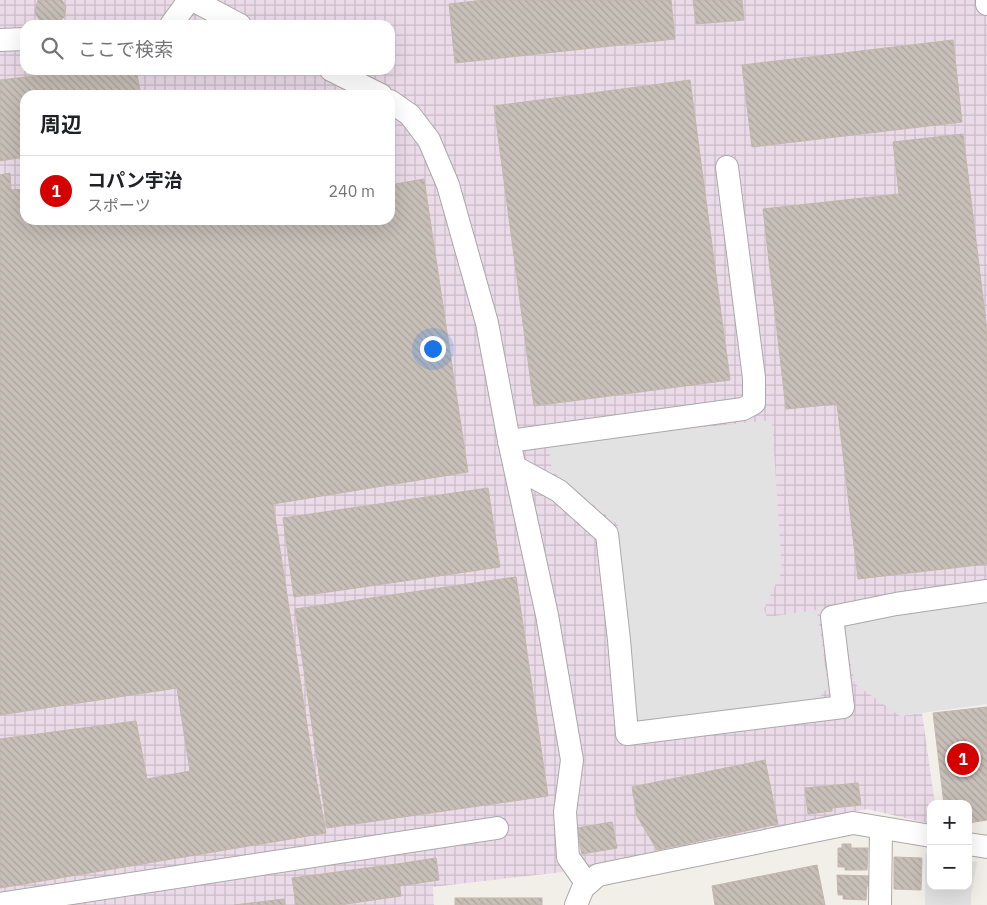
<!DOCTYPE html>
<html lang="ja">
<head>
<meta charset="utf-8">
<style>
	:root { --surface:#fff; --page:#f6f6f6; --text:#202124; --muted:#757577; --line:#e0e0e0; --accent:#d40000 }
	body { margin:0; font-family:"IBM Plex Sans","Noto Sans JP",sans-serif; background:var(--page); color:var(--text) }
	.controls { position:absolute; right:15px; bottom:15px; display:grid; overflow:hidden; border-radius:10px; box-shadow:0 5px 20px #0002 }
	.controls button { width:45px; height:45px; display:grid; place-items:center; padding:0; border:0; border-bottom:1px solid var(--line); background:var(--surface); color:var(--text); font:25px sans-serif }
	.you { position:absolute; left:432px; top:348px; width:18px; height:18px; margin:-12px; border:4px solid #fff; border-radius:50%; background:#1a73e8; box-shadow:0 0 0 8px #1a73e833 }
	.badge { display:grid; place-items:center; width:32px; height:32px; border-radius:50%; background:var(--accent); color:#fff; font-size:16px; font-weight:700 }
	.pin { position:absolute; translate:-50% -50%; border:2px solid #fff; box-shadow:0 1px 5px #0006 }
	.list { margin:0; padding:0; list-style:none }
	h2 { display:flex; justify-content:space-between; align-items:center; height:65px; margin:0; padding:0 20px; font-size:21px }
	h2 small { font-size:16px; font-weight:400; color:var(--muted) }
	.list li { display:grid; grid-template-columns:32px 1fr auto; gap:15px; align-items:center; box-sizing:border-box; height:70px; padding:0 20px; border-top:1px solid var(--line) }
	.list b { display:block; font-size:19px; white-space:nowrap }
	.list p { margin:0; font-size:16px; white-space:nowrap; color:var(--muted) }
	.list em { font-size:16px; font-style:normal; color:var(--muted) }
	.icon { flex:none; width:28px; height:28px; fill:none; stroke:currentColor; stroke-width:2; stroke-linecap:round; stroke-linejoin:round }
	.map { position:relative; flex:none; width:987px; height:905px; overflow:hidden }
	.search { position:absolute; background:var(--surface); box-shadow:0 5px 20px #0002; left:20px; top:20px; width:375px; height:55px; display:flex; align-items:center; gap:12px; box-sizing:border-box; padding:0 18px; border-radius:15px; color:var(--muted); font-size:19px }
	.panel { position:absolute; background:var(--surface); box-shadow:0 5px 20px #0002; left:20px; top:90px; width:375px; height:135px; border-radius:15px }
	.map>svg:first-child { display:block }
	.industrial { fill:url(#industrial-grid); fill-rule:evenodd }
	.parking { fill:#e2e2e2 }
	.building { fill:url(#building-back-hatch); stroke:#c4b6ab }
	.lines { fill:none; stroke-linecap:round; stroke-linejoin:round }
	.minor-casing { stroke:#a9a9a9; stroke-width:24 }
	.minor { stroke:#fff; stroke-width:22 }
</style>
</head>
<body>
<div class="map">
<svg width="987" height="905" viewBox="0 0 987 905">
	<defs>
		<pattern id="industrial-grid" width="8" height="8" patternUnits="userSpaceOnUse" patternTransform="scale(1.25)"><rect width="8" height="8" fill="#ebdbe8"/><path d="M0 4h8M4 0v8" fill="none" stroke="#c9bcc7"/></pattern>
		<pattern id="building-back-hatch" width="6" height="6" patternUnits="userSpaceOnUse" patternTransform="scale(1.25)"><rect width="6" height="6" fill="#c7bfb8"/><path d="M-1 5l2 2M0 0l6 6M5-1l2 2" fill="none" stroke="#aba49e"/></pattern>
	</defs>
	<rect width="100%" height="100%" fill="#f2efe9"/>
	<path class="industrial" d="M0,0H987V602L900,716L922,713L935,804H931V824L867,809L631,860L563,872L433,887L434,905H0ZM25,25H390V70H25ZM25,95H390V220H25Z"/>
	<g class="parking">
		<path d="M772,420L782,571L764,609L767,617L817,610L828,687L818,699L678,718L637,720L618,525L552,471L549,449L556,443Z"/>
		<path d="M987,602V704L900,716L855,684L844,632L851,620Z"/>
		<path d="M925,853L931,854V886H968V860L977,862L971,895V905H925Z"/>
	</g>
	<g class="building">
		<path d="M38,0H62L66,7L64,17L57,24L53,25L42,23L36,15L35,10Z"/>
		<path d="M485,0H671L675,39L455,63L449,4Z"/>
		<path d="M693,0H742L744,20L696,24Z"/>
		<path d="M953,40L962,122L752,147L742,65Z"/>
		<path d="M88,70H136L141,95H25V157L0,161V80Z"/>
		<path d="M690,80L730,380L534,406L494,106Z"/>
		<path d="M316,90V95H268V93Z"/>
		<path d="M963,134L987,331V564L858,579L837,404L786,409L763,209L899,194L893,142Z"/>
		<path d="M10,173L11,190L25,189V220H390V185L424,179L468,472L273,504L311,751L326,833L0,888V739L136,721L147,779L190,771L177,688L0,715V175Z"/>
		<path d="M488,488L500,567L294,597L283,518Z"/>
		<path d="M516,577L548,796L327,828L295,609Z"/>
		<path d="M987,707V820L968,823V804H944L933,713Z"/>
		<path d="M765,760L778,824L657,850L637,816L632,787Z"/>
		<path d="M858,783L861,805L832,808V811L808,814L805,788Z"/>
		<path d="M612,822L617,848L582,854L577,828Z"/>
		<path d="M842,844H851V848H868L867,870H845V867H838V848H842Z"/>
		<path d="M894,857L922,858L921,890L894,889Z"/>
		<path d="M436,858L439,880L400,886L397,864Z"/>
		<path d="M397,864L401,896L339,905H296L292,878Z"/>
		<path d="M817,865L825,905H715L712,886Z"/>
		<path d="M837,875L870,876V886H867L866,900L843,899V895H838Z"/>
		<rect x="455" y="898" width="8" height="7"/>
		<rect x="463" y="898" width="18" height="7"/>
		<rect x="481" y="898" width="61" height="7"/>
		<path d="M284,899L285,905H234Z"/>
	</g>
	<g class="lines">
		<defs>
			<g id="minor">
				<path d="M193,0L240,25"/>
				<path d="M987,0V4"/>
				<path d="M171,25L189,0"/>
				<path d="M0,40L25,39"/>
				<path d="M331,70L381,95"/>
				<path d="M390,101L410,115L429,140L448,185L487,323L509,441L547,615L572,760L565,812L568,857L587,884"/>
				<path d="M509,441L743,409L754,403V378L727,167"/>
				<path d="M515,467L559,491L607,534L619,640L627,734L843,707L832,617L896,604L987,591"/>
				<path d="M968,844L987,847"/>
				<path d="M0,904L497,828"/>
				<path d="M576,905L583,888L598,875L853,823L931,836"/>
				<path d="M880,905L881,828"/>
			</g>
		</defs>
		<use href="#minor" class="minor-casing"/>
		<use href="#minor" class="minor"/>
	</g>
</svg>
<div class="controls">
<button>+</button>
<button>−</button>
</div>
<div class="you"></div>
<div class="pin badge" style="left:963px;top:759px">1</div>
<div class="search"><svg class="icon" aria-label="search" viewBox="0 0 24 24"><circle cx="10" cy="10" r="6"/><path d="M15 15l6 6"/></svg>ここで検索</div>
<section class="panel">
<h2>周辺<small></small></h2>
<ul class="list">
<li><span class="badge">1</span><div><b>コパン宇治</b><p>スポーツ</p></div><em>240 m</em></li>
</ul>
</section>
</div>
</body>
</html>
